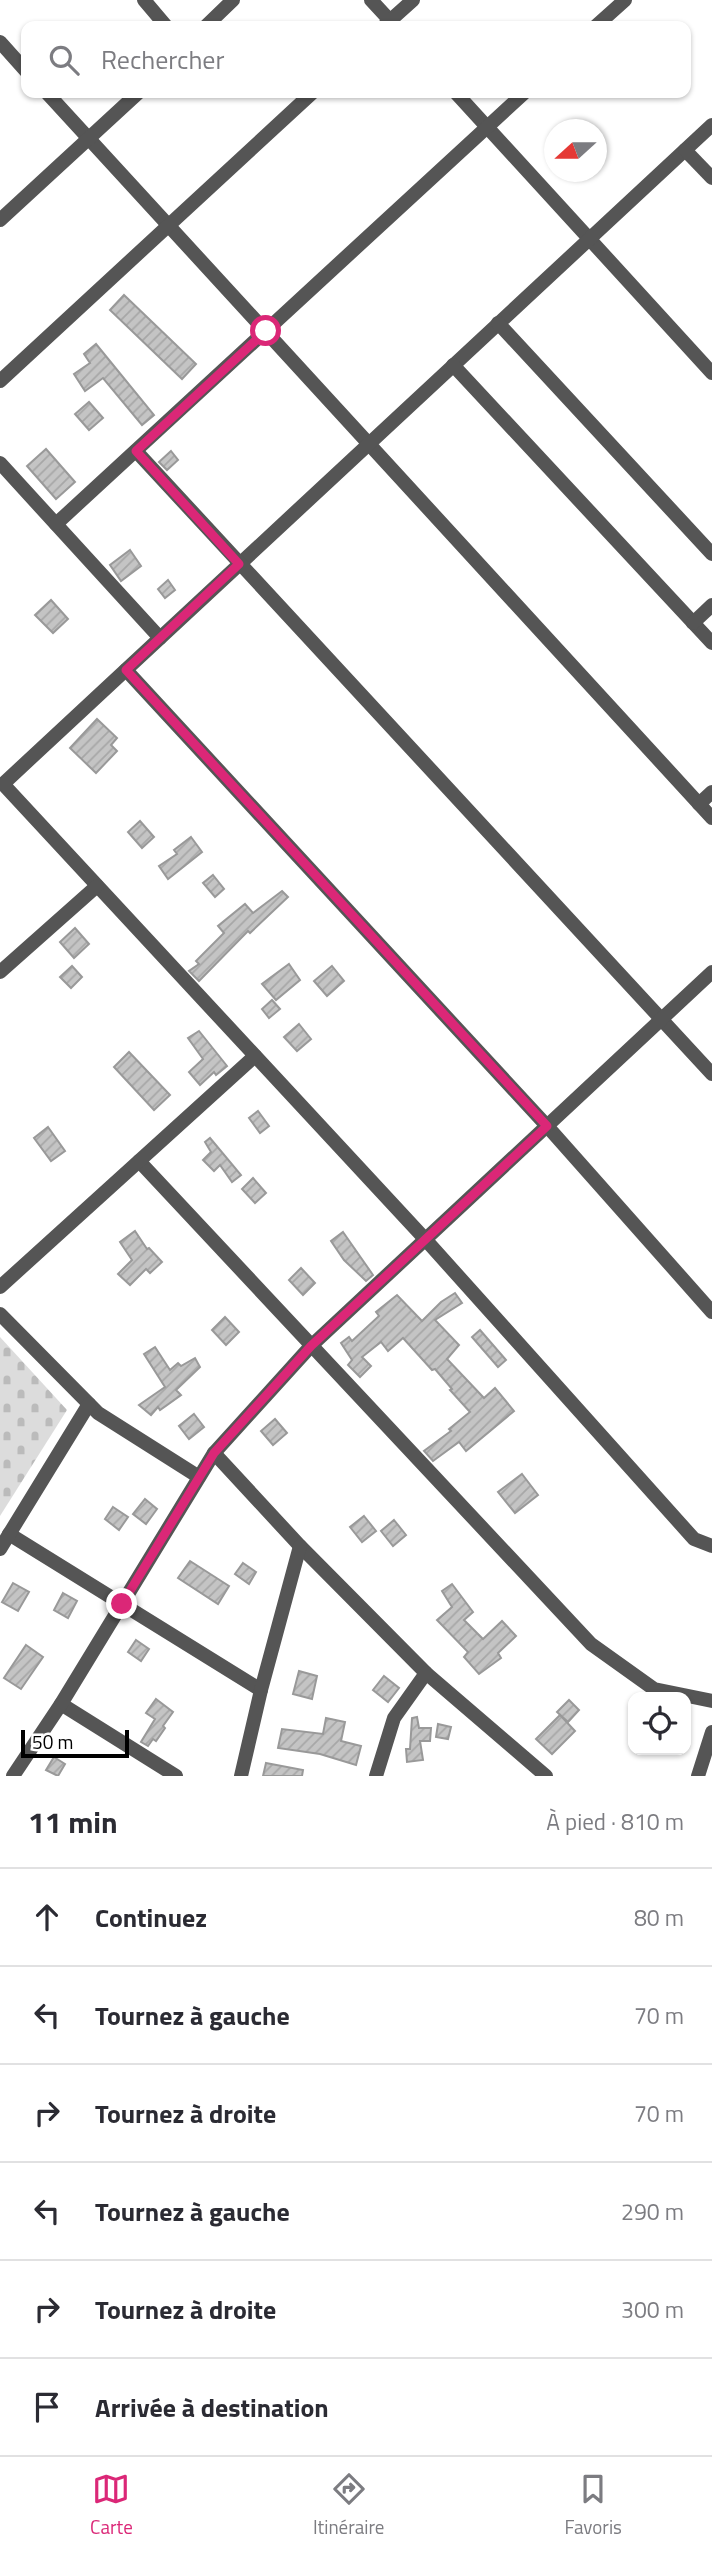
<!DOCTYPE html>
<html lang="fr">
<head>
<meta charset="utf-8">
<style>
	:root { --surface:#fff; --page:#f7f7f7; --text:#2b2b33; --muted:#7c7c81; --line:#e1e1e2; --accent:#db2777 }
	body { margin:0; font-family:"Titillium Web",sans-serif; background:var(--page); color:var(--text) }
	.controls { position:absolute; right:21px; bottom:21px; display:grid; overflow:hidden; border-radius:14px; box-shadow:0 2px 5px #0004 }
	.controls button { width:63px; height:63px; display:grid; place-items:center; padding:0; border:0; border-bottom:2px solid var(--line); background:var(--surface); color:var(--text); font:35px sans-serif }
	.compass { position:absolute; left:544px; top:119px; width:63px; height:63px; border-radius:50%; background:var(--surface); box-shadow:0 2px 5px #0004; rotate:249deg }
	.scale { position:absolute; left:21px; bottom:18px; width:108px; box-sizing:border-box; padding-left:7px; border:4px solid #000; border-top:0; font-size:19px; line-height:24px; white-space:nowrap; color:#000; -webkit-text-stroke:5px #fff; paint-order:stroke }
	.stop { position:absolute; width:21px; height:21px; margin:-16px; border:5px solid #db2777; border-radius:50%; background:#fff }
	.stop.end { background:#db2777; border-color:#fff; box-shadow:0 2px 7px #0008 }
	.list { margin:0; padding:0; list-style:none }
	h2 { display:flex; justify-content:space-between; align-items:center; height:91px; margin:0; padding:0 28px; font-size:30px }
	h2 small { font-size:23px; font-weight:400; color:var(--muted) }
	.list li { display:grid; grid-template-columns:46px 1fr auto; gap:21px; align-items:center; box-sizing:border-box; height:98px; padding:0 28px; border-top:2px solid var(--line) }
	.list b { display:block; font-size:26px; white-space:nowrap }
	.list em { font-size:23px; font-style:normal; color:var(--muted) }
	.icon { flex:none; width:38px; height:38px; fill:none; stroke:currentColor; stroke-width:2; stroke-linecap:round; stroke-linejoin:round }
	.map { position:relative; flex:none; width:712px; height:1776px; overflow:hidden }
	.search { position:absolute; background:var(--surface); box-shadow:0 2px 5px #0004; left:21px; right:21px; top:21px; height:77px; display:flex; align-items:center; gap:18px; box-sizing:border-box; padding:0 24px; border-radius:14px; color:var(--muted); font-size:26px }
	.sheet { height:679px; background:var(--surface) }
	nav { display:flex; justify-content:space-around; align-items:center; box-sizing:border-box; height:98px; border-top:2px solid var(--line); background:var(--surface); font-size:19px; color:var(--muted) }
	nav a { display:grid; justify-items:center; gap:4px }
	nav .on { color:var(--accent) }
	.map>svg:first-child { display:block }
	.cemetery { fill:url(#cemetery-stones) }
	.building { fill:url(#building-hatch); stroke:#999; stroke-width:2 }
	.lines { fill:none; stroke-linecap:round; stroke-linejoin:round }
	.minor { stroke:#555; stroke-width:14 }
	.route { stroke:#db2777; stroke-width:9 }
</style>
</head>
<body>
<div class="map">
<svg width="712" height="1776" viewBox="0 0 712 1776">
	<defs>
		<pattern id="cemetery-stones" width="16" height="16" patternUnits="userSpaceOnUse" patternTransform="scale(1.75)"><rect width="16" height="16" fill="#dcdcdc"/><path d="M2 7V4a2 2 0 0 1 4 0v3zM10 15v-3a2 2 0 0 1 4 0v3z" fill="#bbb"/></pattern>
		<pattern id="building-hatch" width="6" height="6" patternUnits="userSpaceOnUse" patternTransform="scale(1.75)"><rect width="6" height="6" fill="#c4c4c4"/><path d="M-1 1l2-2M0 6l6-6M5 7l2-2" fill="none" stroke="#a7a7a7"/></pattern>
	</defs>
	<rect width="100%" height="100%" fill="#fff"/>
	<path class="cemetery" d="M0,1337L67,1410L0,1516Z"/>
	<g class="building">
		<path d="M124,295L196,364L182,379L110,310Z"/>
		<path d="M96,344L154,415L142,425L103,378L85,391L74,374L90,363L84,354Z"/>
		<path d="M89,402L103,418L89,430L75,414Z"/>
		<path d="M46,449L75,482L56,499L27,466Z"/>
		<path d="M171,451L178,460L167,470L159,462Z"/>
		<path d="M130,550L141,566L121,581L110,565Z"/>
		<path d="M168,580L175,590L165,598L158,589Z"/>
		<path d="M51,600L68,619L53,633L35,615Z"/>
		<path d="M97,719L117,738L111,745L117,751L96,773L70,748Z"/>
		<path d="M140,821L154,837L142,848L128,832Z"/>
		<path d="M191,837L202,852L168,879L159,866L177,854L174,850Z"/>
		<path d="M213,875L224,889L215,897L203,883Z"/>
		<path d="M282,891L288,897L250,933L248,931L199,981L189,971L199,964L196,961L224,933L218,926L245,904L253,913Z"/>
		<path d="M75,928L89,944L74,958L60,942Z"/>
		<path d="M289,964L300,980L276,1000L262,984Z"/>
		<path d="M72,966L82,977L71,988L60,977Z"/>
		<path d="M332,966L344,981L327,996L314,981Z"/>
		<path d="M272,1000L280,1009L269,1018L262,1009Z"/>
		<path d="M299,1024L311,1039L297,1051L284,1037Z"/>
		<path d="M199,1031L227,1066L216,1075L214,1072L200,1085L189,1072L203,1059L188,1038Z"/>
		<path d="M129,1052L170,1095L154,1110L114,1067Z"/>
		<path d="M258,1111L269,1126L260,1133L249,1118Z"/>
		<path d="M48,1127L65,1151L51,1161L34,1138Z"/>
		<path d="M210,1138L241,1175L232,1182L220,1165L214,1171L203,1160L211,1152L205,1142Z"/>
		<path d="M253,1178L266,1193L255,1203L242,1189Z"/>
		<path d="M135,1231L147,1249L149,1248L162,1262L150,1273L146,1269L130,1285L118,1274L132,1260L120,1242Z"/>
		<path d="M343,1232L373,1275L366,1281L344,1260L331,1241Z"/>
		<path d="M301,1268L315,1283L303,1295L289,1280Z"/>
		<path d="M455,1293L462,1303L435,1320L459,1345L447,1359L484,1398L495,1388L514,1411L466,1451L459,1442L433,1461L424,1451L451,1431L449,1429L470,1412L450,1390L452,1389L435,1369L432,1370L403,1338L388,1351L381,1342L362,1357L371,1366L360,1377L348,1365L352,1360L341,1343L349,1337L352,1341L379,1316L376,1312L397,1295L422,1321L441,1302Z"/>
		<path d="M225,1317L239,1332L226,1345L212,1330Z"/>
		<path d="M480,1330L506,1360L498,1367L472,1337Z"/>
		<path d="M155,1347L170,1370L178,1363L181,1366L195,1358L200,1367L176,1390L181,1395L160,1410L158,1407L151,1415L139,1405L165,1387L144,1354Z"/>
		<path d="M194,1414L204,1427L189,1439L179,1426Z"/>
		<path d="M275,1419L287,1433L273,1445L261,1431Z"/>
		<path d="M522,1474L538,1495L515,1513L498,1492Z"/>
		<path d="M145,1499L157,1509L146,1524L133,1514Z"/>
		<path d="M113,1507L128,1517L119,1530L105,1519Z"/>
		<path d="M364,1516L376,1531L362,1542L350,1527Z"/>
		<path d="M394,1520L406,1535L393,1546L381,1531Z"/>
		<path d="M190,1561L229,1586L218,1604L178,1578Z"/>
		<path d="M243,1563L256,1572L249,1584L235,1574Z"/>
		<path d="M13,1583L29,1592L18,1611L2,1602Z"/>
		<path d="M452,1584L473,1612L464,1620L483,1639L502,1621L516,1636L498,1653L501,1658L479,1674L464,1657L468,1652L437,1620L452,1607L442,1591Z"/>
		<path d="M63,1593L77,1601L68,1618L54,1610Z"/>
		<path d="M136,1640L149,1649L141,1661L128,1652Z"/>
		<path d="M26,1645L43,1657L21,1689L4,1678Z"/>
		<path d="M299,1671L317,1676L312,1699L293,1694Z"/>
		<path d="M384,1676L399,1688L388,1702L373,1690Z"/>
		<path d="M156,1699L173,1712L163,1726L165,1728L156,1741L153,1739L148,1746L141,1742L155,1719L146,1713Z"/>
		<path d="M569,1700L579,1710L568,1722L557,1712Z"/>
		<path d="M560,1715L575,1731L552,1754L536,1739Z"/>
		<path d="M417,1717L419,1728H431L430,1741H420L423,1760L407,1762L406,1749H410L412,1718Z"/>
		<path d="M326,1718L345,1722L341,1741L361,1746L356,1765L320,1754L278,1748L282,1729L323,1734Z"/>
		<path d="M438,1724L451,1727L448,1739L436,1737Z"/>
		<path d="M54,1757L65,1764L58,1776L46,1770Z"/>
		<path d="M266,1763L303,1770L302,1776H263Z"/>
	</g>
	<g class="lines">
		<g class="minor">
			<path d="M144,0L166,26"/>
			<path d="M371,0L395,26"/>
			<path d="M206,26L233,0"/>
			<path d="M384,26L413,0"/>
			<path d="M596,26L625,0"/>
			<path d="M0,42L26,71"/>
			<path d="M47,93L712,818"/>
			<path d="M456,93L712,373"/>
			<path d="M712,125L3,784L425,1239L694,1539L712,1546"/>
			<path d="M685,150L712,178"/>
			<path d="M0,220L138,93"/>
			<path d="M498,323L712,554"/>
			<path d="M453,365L712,643"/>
			<path d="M0,381L312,93"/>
			<path d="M136,451L712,1074"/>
			<path d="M0,463L160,638"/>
			<path d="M56,524L524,93"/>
			<path d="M693,623L712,605"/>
			<path d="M126,670L547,1126L712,1312"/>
			<path d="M699,804L712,792"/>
			<path d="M0,972L97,886"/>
			<path d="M139,1161L591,1644L654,1689L712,1701"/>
			<path d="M0,1287L255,1056"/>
			<path d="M0,1314L98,1413L199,1477"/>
			<path d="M214,1453L300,1546L426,1673L546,1776"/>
			<path d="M9,1534L261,1690"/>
			<path d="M0,1549L89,1404"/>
			<path d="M61,1704L176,1776"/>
			<path d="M13,1776L61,1704L214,1453L311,1346L712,972"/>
			<path d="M241,1776L261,1690L300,1546"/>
			<path d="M376,1776L394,1718L426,1673"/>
			<path d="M698,1776L712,1732"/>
		</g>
	</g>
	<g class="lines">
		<path class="route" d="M122,1604L214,1453L311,1346L547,1126L126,670L239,564L136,451L266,331"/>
	</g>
</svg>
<div class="controls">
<button><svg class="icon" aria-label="locate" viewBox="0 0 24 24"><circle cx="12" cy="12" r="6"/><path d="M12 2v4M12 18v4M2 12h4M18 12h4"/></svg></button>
</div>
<svg class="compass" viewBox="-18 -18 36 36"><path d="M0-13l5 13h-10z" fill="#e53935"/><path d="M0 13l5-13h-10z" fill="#7c7c81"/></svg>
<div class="scale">50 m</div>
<div class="stop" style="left:266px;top:331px"></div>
<div class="stop end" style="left:122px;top:1604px"></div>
<div class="search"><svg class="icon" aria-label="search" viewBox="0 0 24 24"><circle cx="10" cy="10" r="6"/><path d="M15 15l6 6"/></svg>Rechercher</div>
</div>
<section class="sheet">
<h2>11 min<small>À pied · 810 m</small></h2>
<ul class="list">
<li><svg class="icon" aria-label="ahead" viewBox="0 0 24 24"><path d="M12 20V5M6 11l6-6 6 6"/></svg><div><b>Continuez</b></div><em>80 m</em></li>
<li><svg class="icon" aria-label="left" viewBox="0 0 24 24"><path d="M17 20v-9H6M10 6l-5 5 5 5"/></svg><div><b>Tournez à gauche</b></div><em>70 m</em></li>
<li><svg class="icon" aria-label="right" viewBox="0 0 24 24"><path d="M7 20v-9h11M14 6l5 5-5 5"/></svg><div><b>Tournez à droite</b></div><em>70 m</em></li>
<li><svg class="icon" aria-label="left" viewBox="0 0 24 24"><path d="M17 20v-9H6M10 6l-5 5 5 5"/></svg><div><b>Tournez à gauche</b></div><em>290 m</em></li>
<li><svg class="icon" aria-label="right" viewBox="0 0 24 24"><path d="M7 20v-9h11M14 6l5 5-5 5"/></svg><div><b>Tournez à droite</b></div><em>300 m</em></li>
<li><svg class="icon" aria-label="arrive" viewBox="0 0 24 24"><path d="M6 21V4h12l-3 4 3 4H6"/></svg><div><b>Arrivée à destination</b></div></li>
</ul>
</section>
<nav>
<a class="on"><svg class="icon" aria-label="map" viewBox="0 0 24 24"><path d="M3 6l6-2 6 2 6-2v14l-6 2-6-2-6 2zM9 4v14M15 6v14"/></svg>Carte</a>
<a><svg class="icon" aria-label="directions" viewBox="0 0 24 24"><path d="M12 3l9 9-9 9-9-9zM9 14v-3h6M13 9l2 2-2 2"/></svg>Itinéraire</a>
<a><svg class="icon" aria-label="saved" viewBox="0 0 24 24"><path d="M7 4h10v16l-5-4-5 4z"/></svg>Favoris</a>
</nav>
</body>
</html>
